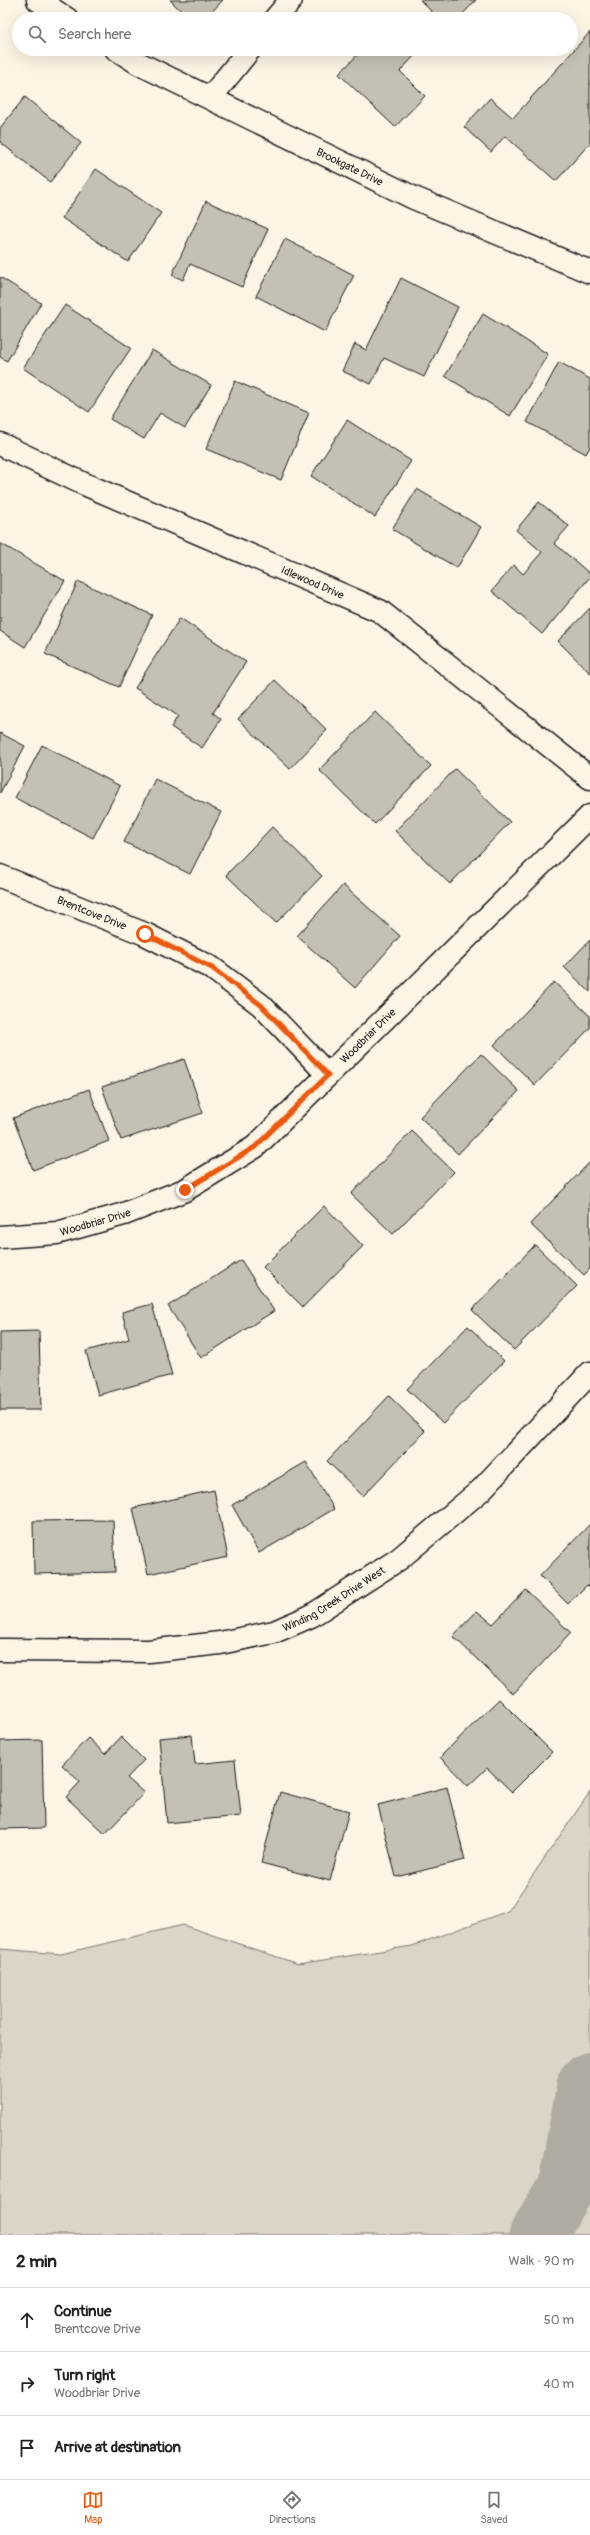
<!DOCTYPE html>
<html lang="en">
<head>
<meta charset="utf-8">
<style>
	:root { --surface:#fff; --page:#f2f2f2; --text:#222; --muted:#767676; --line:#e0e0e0; --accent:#ea580c }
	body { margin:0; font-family:Pangolin,sans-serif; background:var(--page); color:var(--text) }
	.stop { position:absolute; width:12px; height:12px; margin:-9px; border:3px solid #ea580c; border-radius:50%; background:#fff }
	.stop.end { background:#ea580c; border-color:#fff; box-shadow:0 1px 4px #0008 }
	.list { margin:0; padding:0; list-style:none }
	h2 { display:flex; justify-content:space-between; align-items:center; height:52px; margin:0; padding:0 16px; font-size:17px }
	h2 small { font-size:13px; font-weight:400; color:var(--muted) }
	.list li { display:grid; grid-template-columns:26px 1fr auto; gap:12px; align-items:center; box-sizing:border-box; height:64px; padding:0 16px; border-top:1px solid var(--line) }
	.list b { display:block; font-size:15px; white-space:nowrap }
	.list p { margin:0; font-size:13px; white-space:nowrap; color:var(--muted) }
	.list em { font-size:13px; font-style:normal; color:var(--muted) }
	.icon { flex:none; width:22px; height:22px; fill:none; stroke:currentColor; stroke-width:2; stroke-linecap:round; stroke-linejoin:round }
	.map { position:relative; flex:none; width:590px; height:2235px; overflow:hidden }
	.search { position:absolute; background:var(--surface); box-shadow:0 4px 16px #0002; left:12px; right:12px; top:12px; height:44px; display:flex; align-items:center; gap:10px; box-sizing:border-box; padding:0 14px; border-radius:22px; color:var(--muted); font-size:15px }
	.sheet { height:244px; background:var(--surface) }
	nav { display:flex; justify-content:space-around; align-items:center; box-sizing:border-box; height:56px; border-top:1px solid var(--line); background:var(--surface); font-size:11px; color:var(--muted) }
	nav a { display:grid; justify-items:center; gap:2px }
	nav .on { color:var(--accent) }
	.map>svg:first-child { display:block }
	.green { fill:#dbd5c8; stroke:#7c7872 }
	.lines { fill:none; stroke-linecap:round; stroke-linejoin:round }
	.river { stroke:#b0aba1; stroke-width:58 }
	.building { fill:#c4c0b3; stroke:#1c1c1c }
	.minor-casing { stroke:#1c1c1c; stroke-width:25 }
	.minor { stroke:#fcf5e5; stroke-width:22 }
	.route { stroke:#ea580c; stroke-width:5 }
	.labels { text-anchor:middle; stroke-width:3.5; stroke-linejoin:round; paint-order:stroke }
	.street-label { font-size:11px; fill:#1c1c1c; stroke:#fcf5e5 }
</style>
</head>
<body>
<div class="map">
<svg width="590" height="2235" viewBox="0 0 590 2235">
	<rect width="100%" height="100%" fill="#fcf5e5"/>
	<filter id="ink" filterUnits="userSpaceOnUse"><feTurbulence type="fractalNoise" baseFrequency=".025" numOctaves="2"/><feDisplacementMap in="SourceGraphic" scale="8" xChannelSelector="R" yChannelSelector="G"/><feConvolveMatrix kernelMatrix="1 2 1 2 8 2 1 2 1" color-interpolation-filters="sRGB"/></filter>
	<g filter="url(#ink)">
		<path class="green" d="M590,1792V2235H0V1949L61,1954L183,1925L298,1964L412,1946L508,1911Z"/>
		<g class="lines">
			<path class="river" d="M538,2235L567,2185L586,2084L590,2081"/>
		</g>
		<g class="building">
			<path d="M170,0H223L205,19H189Z"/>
			<path d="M420,0H476L458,19H439Z"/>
			<path d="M590,32V143L556,181L505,136L491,152L464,127L490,98L513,118Z"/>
			<path d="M363,49H421L400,71L425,96L395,127L339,74Z"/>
			<path d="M25,97L81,143L50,182L0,142V128Z"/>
			<path d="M96,169L161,213L128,262L62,218Z"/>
			<path d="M206,201L268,229L242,287L190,264L183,280L172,275Z"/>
			<path d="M285,239L354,275L325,332L256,296Z"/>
			<path d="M0,277L41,303L7,361L0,357Z"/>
			<path d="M401,278L458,307L424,377L384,358L371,384L342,371L355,344L366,350Z"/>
			<path d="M65,305L131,348L89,412L23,368Z"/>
			<path d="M483,314L548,354L510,416L445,376Z"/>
			<path d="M152,350L211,385L185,428L160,413L144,439L110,419Z"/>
			<path d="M559,362L590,379V447L586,454L527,422Z"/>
			<path d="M235,381L309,413L281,480L206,449Z"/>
			<path d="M347,420L411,461L375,517L311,476Z"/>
			<path d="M417,489L481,527L457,568L392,529Z"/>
			<path d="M539,502L569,526L554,543L590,574V577L542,634L492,591L514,565L523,574L542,552L516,530Z"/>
			<path d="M0,543L65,581L25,647L0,631Z"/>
			<path d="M78,581L152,615L119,687L45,654Z"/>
			<path d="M590,608V673L558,641Z"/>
			<path d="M180,618L246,662L213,713L221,719L202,748L171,727L178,716L135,688Z"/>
			<path d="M275,680L327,730L290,769L238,719Z"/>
			<path d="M375,712L431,766L375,824L319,770Z"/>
			<path d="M0,733L25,746L0,793Z"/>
			<path d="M42,745L120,786L93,838L15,798Z"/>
			<path d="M455,769L510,822L450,884L395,831Z"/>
			<path d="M155,779L221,812L190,874L124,842Z"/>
			<path d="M272,827L322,876L276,923L226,875Z"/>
			<path d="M343,885L400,936L355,988L297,936Z"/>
			<path d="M590,940V992L564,967Z"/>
			<path d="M554,982L590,1016V1028L535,1085L494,1045Z"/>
			<path d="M481,1054L519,1091L458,1154L420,1117Z"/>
			<path d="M184,1059L203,1113L121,1140L102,1087Z"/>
			<path d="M89,1089L109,1141L33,1170L13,1118Z"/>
			<path d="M412,1131L454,1172L393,1234L351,1194Z"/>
			<path d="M590,1162V1269L584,1275L530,1224Z"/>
			<path d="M324,1206L363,1246L303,1307L263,1267Z"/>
			<path d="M535,1245L577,1286L514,1350L472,1310Z"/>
			<path d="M241,1260L274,1311L201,1358L168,1306Z"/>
			<path d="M152,1304L172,1375L98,1395L86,1351L129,1339L122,1312Z"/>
			<path d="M468,1326L504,1361L443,1423L407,1389Z"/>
			<path d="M39,1331L41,1410H0V1332Z"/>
			<path d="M389,1396L425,1431L363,1496L327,1461Z"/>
			<path d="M306,1462L334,1509L259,1553L232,1505Z"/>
			<path d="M214,1490L228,1557L148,1574L133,1508Z"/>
			<path d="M113,1520L115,1572L34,1574L33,1521Z"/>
			<path d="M590,1524V1588L587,1585L568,1604L540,1576Z"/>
			<path d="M526,1590L571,1633L513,1694L453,1636L477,1611L493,1624Z"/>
			<path d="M499,1699L552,1752L512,1792L487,1768L468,1786L440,1757Z"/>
			<path d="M192,1735L195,1764L235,1760L241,1816L167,1823L159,1738Z"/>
			<path d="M121,1737L144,1760L127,1778L144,1793L105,1834L66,1797L80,1782L62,1765L88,1738L105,1754Z"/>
			<path d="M42,1740L44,1828L0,1829V1741Z"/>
			<path d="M447,1787L465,1860L396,1877L378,1805Z"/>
			<path d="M280,1792L349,1811L330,1881L261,1863Z"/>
		</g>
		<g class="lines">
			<defs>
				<g id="minor">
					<path d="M38,0L67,19"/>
					<path d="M275,19L291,0"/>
					<path id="s1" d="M116,49L138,63L414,198L590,272"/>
					<path d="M211,97L250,49"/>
					<path id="s2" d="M0,444L82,483L380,611L590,778"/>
					<path id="s3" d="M0,876L145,934L212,968L261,1005L328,1075"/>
					<path id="s4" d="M0,1237L57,1233L124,1214L185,1190L255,1147L590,816"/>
					<path id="s5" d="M0,1650L149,1651L220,1643L274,1632L311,1616L399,1559L481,1490L590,1373"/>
				</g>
			</defs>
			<use href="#minor" class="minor-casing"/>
			<use href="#minor" class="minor"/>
		</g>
	</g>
	<g class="lines" filter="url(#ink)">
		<path class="route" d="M145,934L212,968L261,1005L328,1075L255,1147L185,1190"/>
	</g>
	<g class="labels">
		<g class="street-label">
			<text dy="4" stroke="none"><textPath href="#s1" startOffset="262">Brookgate Drive</textPath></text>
			<text dy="4" stroke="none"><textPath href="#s2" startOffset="342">Idlewood Drive</textPath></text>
			<text dy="4" stroke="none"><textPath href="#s3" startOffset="99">Brentcove Drive</textPath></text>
			<text dy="4" stroke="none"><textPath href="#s4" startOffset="433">Woodbriar Drive</textPath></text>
			<text dy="4" stroke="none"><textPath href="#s4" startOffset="97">Woodbriar Drive</textPath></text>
			<text dy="4" stroke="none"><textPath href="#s5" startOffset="344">Winding Creek Drive West</textPath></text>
		</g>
	</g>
</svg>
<div class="stop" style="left:145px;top:934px"></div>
<div class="stop end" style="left:185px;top:1190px"></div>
<div class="search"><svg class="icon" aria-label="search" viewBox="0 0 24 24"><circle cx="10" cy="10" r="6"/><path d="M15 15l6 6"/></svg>Search here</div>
</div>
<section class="sheet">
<h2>2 min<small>Walk · 90 m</small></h2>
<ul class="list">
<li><svg class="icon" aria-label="ahead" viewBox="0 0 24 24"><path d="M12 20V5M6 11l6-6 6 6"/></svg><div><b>Continue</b><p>Brentcove Drive</p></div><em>50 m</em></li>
<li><svg class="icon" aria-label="right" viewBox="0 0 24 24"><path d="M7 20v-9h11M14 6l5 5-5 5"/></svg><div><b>Turn right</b><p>Woodbriar Drive</p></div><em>40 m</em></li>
<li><svg class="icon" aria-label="arrive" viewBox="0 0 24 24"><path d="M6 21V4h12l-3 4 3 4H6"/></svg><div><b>Arrive at destination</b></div></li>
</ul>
</section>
<nav>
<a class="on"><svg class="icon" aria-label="map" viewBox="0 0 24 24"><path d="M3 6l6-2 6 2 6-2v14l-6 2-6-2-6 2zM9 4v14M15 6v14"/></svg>Map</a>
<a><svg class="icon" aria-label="directions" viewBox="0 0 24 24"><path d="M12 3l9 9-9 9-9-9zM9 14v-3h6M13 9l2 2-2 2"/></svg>Directions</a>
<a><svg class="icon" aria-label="saved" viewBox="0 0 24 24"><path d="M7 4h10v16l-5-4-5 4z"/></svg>Saved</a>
</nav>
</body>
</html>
